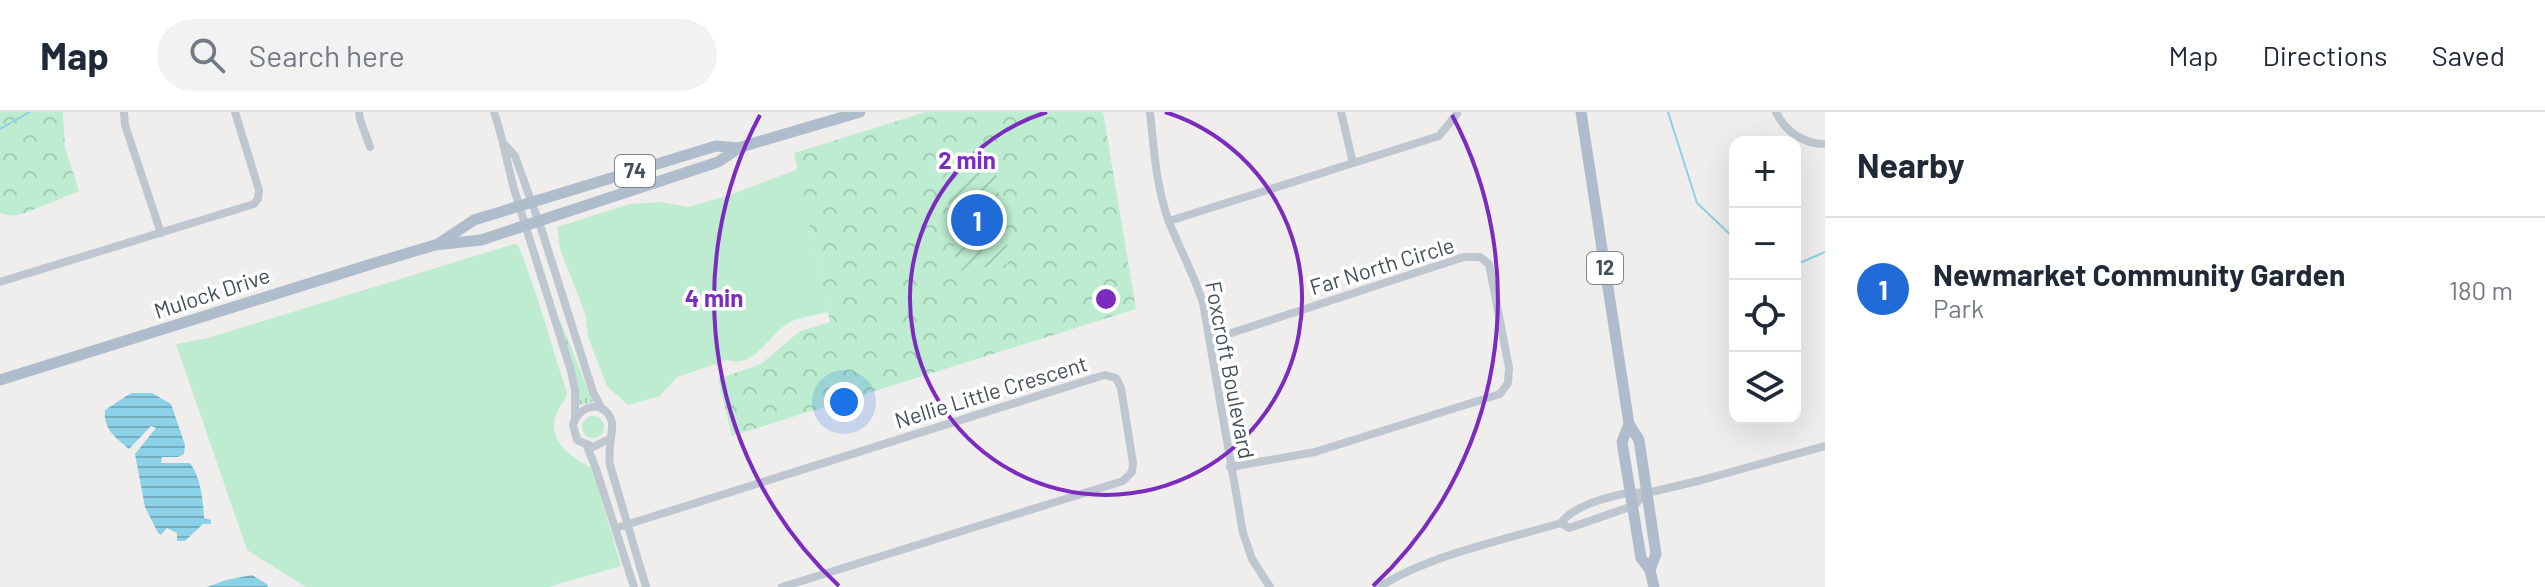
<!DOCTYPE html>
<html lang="en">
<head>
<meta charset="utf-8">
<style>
	:root { --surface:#fff; --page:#f2f2f3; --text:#1f2937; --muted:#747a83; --line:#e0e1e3; --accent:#206bd7 }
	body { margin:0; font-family:Barlow,sans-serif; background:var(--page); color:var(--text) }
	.controls { position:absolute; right:24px; top:24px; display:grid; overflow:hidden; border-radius:16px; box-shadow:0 8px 32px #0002 }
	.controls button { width:72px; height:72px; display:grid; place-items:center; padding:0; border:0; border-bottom:2px solid var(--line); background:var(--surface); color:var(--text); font:40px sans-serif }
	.you { position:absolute; left:844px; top:290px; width:28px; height:28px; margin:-20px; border:6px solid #fff; border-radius:50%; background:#1a73e8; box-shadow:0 0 0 12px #1a73e833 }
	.badge { display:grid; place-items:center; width:52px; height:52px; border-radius:50%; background:var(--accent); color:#fff; font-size:26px; font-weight:700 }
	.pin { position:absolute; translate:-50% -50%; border:4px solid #fff; box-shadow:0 2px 8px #0006 }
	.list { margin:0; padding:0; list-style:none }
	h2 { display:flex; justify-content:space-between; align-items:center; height:104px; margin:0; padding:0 32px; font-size:34px }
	h2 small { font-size:26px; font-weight:400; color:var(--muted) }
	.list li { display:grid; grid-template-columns:52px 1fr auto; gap:24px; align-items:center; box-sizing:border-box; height:144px; padding:0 32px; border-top:2px solid var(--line) }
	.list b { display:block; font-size:30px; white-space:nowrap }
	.list p { margin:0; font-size:26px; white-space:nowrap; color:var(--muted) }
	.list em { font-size:26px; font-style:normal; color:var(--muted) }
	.icon { flex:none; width:44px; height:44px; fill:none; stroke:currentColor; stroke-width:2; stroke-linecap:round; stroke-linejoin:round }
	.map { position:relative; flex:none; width:1825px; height:475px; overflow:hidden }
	header { display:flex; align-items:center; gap:48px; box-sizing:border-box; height:112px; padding:0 40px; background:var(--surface); border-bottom:2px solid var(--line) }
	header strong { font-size:38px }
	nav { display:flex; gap:44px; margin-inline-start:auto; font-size:28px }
	.search { width:560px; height:72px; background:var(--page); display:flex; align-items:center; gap:20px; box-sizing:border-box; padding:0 28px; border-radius:44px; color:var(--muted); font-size:30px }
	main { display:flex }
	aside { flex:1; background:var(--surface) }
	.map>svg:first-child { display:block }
	.grass { fill:url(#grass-tufts) }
	.park { fill:url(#park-crowns) }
	.garden { fill:url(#garden-furrows) }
	.pitch { fill:#bdecd0 }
	.water { fill:url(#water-rules) }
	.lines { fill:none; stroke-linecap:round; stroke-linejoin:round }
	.stream { stroke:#8bd2e8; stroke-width:2 }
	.minor { stroke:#bec7cf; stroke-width:8 }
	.major { stroke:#aebccb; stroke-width:11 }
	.ring { fill:none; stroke:#7b2cbf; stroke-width:4 }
	.labels { text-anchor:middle; stroke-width:7; stroke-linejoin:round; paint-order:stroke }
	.shield { fill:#fff; stroke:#7e848c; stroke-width:2 }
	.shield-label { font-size:20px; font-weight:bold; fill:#46505a }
	.street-label { font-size:22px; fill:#46505a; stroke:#fff }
	.centre { fill:#7b2cbf; stroke:#fff; stroke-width:4 }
	.ring-label { font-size:24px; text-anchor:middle; font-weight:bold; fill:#7b2cbf; stroke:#fff; stroke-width:7; stroke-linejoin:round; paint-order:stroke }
</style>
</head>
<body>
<header>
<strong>Map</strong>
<div class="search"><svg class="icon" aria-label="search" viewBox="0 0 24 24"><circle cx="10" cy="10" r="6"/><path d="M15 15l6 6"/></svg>Search here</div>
<nav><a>Map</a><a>Directions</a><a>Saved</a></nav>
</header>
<main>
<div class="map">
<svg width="1825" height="475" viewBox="0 0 1825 475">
	<defs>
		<pattern id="grass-tufts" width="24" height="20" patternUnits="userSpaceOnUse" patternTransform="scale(2)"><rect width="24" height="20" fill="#bdecd0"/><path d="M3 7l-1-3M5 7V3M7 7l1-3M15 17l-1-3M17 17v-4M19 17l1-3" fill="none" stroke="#a4ccb5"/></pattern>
		<pattern id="park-crowns" width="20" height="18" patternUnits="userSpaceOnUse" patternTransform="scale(2)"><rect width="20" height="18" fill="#bdecd0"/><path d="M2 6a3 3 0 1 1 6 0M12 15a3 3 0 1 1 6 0" fill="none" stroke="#a4ccb5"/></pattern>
		<pattern id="garden-furrows" width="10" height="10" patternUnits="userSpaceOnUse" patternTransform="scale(2)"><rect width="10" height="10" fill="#bdecd0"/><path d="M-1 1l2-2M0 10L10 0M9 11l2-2" fill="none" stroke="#a4ccb5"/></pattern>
		<pattern id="water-rules" width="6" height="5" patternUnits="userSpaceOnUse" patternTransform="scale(2)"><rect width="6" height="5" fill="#8bd2e8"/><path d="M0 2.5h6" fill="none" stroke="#73adbf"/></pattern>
	</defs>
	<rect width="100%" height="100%" fill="#f0eded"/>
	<g class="grass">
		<path d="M558,208H560L593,290L578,293L577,269Z"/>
		<circle cx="593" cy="315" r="11"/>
	</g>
	<g class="park">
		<path d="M0,0H63L65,36L79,79L25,101L12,104L0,101Z"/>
		<path d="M926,0H1103L1136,197L732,324L718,267L761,252L800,219L830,210L794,41Z"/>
	</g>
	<path class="garden" d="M995,57L1010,152L957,159L945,65Z"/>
	<g class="pitch">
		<path d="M798,57L828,200C816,203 801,205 790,210C770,221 754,258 727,248L677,265L660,284L628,293L607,274L588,225L585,201L560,137L557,115L630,92L661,90L688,95L730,83Z"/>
		<path d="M514,132L518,133C538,181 550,231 567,280C566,289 559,294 556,303C547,331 572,345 592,356L621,454L548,475H306L247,438L176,232L208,226Z"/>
	</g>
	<g class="water">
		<path d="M131,281H152L171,292L185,333L184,342L178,345H162L161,351H190C201,366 203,388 204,406L211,408V412H203L185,429H177V421L167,416L161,423L158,421L145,395L135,342L156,316L151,314L129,337C115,325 103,317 105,298Z"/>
		<path d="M252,463L267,472L268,475H207L226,468Z"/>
	</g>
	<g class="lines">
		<g class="stream">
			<path d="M1668,0L1697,91L1735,127"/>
			<path d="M0,17L30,0"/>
			<path d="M1795,150H1802L1825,140"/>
		</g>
		<g class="minor">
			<path d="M124,0L125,13L161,121"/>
			<path d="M359,0L360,7L370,35"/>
			<path d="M494,0C503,26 507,51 514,77L571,259L575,278V305"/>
			<path d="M1150,0C1154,37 1156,75 1169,110C1180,137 1194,163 1203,191L1243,421L1252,447L1270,475"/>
			<path d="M1341,0L1353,51"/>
			<path d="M1776,0C1785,19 1803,32 1825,32"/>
			<path d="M505,33L515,44L542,119L593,280L602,297"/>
			<path d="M1169,109L1439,24L1457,2"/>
			<path d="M0,170L254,92L258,87L259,78L235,0"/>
			<path d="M1210,228L1464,145H1480L1489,152L1509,256L1508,271L1500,282L1315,340L1230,355"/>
			<path d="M609,327L593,335L577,328L573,313C577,295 602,286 611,307C615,315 607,337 610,353L646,475"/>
			<path d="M587,334L596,357L634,475"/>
			<path d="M1561,411C1574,392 1625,378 1647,381"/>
			<path d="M616,416L1098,265L1105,263L1116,266L1121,276L1133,351L1132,360L1123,369L782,475"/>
			<path d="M1379,475C1430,443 1503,428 1561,411L1569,416L1633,394L1647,381L1702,368L1825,334"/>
		</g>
		<g class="major">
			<path d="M1581,0L1629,312L1639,328L1656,442L1650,458"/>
			<path d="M438,132L474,108L716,34L739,36"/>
			<path d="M0,268L378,150L435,133L481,128L718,50L739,36L754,31L860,0"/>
			<path d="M1629,312L1622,330L1641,446L1650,458L1654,475"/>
		</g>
	</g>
	<g class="ring">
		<path d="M1165 0A196 196 0 1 1 1047 0"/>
		<path d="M839 474A392 392 0 0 1 760 3M1452 3A392 392 0 0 1 1373 474"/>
	</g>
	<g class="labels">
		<g class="shield">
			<rect x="615" y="43" width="40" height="32" rx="6"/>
			<rect x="1587" y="140" width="36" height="32" rx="6"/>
		</g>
		<g class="shield-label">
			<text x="635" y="66">74</text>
			<text x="1605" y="163">12</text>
		</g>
		<g class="street-label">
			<text transform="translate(1382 154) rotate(-17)" y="8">Far North Circle</text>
			<text transform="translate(212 181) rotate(-18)" y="8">Mulock Drive</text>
			<text transform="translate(1230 258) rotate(79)" y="8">Foxcroft Boulevard</text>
			<text transform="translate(991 280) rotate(-17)" y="8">Nellie Little Crescent</text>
		</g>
	</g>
	<circle cx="1106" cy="187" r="12" class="centre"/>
	<g class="ring-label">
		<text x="967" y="57">2 min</text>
		<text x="714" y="195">4 min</text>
	</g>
</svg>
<div class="controls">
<button>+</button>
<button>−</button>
<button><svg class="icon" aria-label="locate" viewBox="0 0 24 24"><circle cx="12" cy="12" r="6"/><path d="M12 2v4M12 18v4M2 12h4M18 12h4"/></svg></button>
<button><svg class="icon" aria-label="layers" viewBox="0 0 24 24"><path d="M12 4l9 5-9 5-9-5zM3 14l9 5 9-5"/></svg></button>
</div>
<div class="you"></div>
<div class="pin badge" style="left:977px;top:108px">1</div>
</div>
<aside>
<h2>Nearby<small></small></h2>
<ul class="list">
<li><span class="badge">1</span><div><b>Newmarket Community Garden</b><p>Park</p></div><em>180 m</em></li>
</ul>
</aside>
</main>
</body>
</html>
